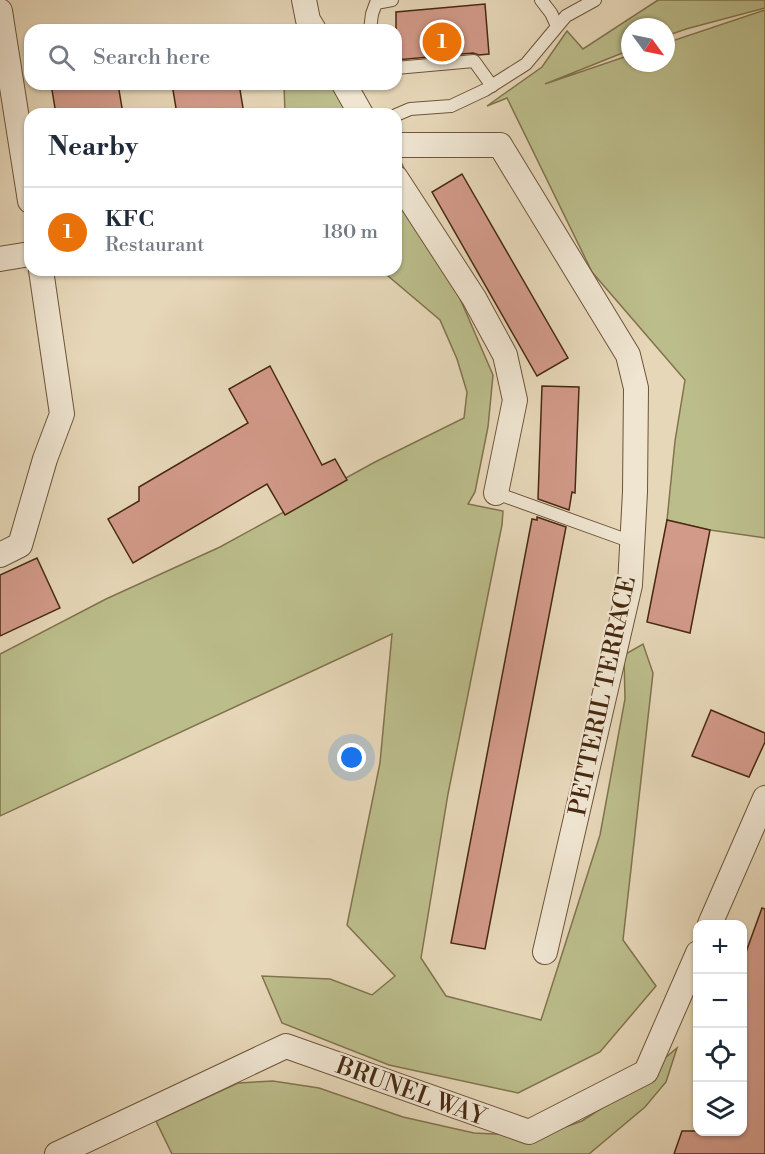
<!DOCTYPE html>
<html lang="en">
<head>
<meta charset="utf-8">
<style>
	:root { --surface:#fff; --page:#f2f2f3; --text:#1f2937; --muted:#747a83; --line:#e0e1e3; --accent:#7c3aed }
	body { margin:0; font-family:"Libre Bodoni",serif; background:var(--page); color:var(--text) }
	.controls { position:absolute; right:18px; bottom:18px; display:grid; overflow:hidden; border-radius:12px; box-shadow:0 2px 4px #0004 }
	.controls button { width:54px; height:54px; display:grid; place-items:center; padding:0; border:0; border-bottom:2px solid var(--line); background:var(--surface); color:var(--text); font:30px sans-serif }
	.compass { position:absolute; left:621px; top:18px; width:54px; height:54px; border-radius:50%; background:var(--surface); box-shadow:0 2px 4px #0004; rotate:123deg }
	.you { position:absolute; left:352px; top:758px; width:21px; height:21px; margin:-15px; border:4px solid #fff; border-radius:50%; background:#1a73e8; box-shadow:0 0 0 9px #1a73e833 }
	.badge { display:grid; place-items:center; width:39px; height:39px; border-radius:50%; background:var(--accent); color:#fff; font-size:20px; font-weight:700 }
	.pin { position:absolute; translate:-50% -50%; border:3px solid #fff; box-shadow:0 2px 6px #0006 }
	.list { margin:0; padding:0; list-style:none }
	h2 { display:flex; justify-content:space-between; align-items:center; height:78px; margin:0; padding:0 24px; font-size:26px }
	h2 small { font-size:20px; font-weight:400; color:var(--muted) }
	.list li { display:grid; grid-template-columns:39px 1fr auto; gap:18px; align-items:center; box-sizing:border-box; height:90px; padding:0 24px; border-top:2px solid var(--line) }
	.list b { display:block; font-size:22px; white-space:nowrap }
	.list p { margin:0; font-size:20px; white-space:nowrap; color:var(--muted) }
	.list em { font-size:20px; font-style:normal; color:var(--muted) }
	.icon { flex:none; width:33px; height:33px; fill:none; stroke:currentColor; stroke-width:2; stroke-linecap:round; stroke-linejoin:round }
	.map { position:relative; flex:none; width:765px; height:1154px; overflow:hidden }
	.search { position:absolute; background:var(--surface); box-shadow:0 2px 4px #0004; left:24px; top:24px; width:378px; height:66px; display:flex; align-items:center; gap:15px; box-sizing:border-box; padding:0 21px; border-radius:18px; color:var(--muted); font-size:22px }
	.panel { position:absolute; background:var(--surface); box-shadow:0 2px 4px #0004; left:24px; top:108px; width:378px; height:168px; border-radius:18px }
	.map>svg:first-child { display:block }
	.green { fill:#bbbd8b; stroke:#81734e; stroke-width:1.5 }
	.building { fill:#d29a89; stroke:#472910; stroke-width:1.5 }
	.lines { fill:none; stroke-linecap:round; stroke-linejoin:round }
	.lane-casing { stroke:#6f543a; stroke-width:14 }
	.street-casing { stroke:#6f543a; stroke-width:26 }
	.lane { stroke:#efe5d1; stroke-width:12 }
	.street { stroke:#efe5d1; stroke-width:24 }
	.labels { text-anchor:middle; stroke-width:4.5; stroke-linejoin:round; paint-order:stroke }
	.street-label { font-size:24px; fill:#472910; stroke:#efe5d1 }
</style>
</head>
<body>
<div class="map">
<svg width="765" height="1154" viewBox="0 0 765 1154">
	<rect width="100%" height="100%" fill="#e6d7b8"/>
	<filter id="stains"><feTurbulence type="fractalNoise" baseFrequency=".00333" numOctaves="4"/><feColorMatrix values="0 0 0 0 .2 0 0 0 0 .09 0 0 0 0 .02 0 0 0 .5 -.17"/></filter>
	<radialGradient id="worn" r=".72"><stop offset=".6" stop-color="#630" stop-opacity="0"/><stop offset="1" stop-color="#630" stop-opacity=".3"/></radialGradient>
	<g class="green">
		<path d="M658,0H765V8L686,29L666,36V27H630V50L545,84L630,55V63H666V43L765,10V538L710,530L667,520L675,441L685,380L592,272L507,98L487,106L542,67L567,31L583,49Z"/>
		<path d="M284,84H352L365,98L375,114H285Z"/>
		<path d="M396,150L493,375L488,427L475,492L468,504L503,511L502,525L448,794L421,958L446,996L541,1020L600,835L625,699L624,655L643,644L653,673L623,940L656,986L600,1052L518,1093L389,1065L282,1023L262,976L330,979L372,995L395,976L347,925L380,763L392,634L0,816V654L106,599L220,547L375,462L464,418L467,392L457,359L440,320L381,270H396Z"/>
		<path d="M677,1048L666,1082L645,1107L589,1154H172L156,1121L238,1083L273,1081L319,1088L403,1117L474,1133L540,1136L582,1121L616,1099Z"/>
	</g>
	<g class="building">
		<path d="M485,4L489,54L479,55L473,53L396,60V12Z"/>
		<path d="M51,84H118L123,114H56Z"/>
		<path d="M172,84H239L244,114H177Z"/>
		<path d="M462,174L568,358L537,376L432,192Z"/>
		<path d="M270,366L322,465L335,459L347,480L285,515L267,484L133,563L108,519L139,501V487L248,423L229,389Z"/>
		<path d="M542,386L579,387L575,493L572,492L569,510L538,499Z"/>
		<path d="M537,517L566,527L485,949L451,943L532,519L537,520Z"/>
		<path d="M667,520L710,530L690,633L647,622Z"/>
		<path d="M37,558L60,608L0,636V575Z"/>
		<path d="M711,710L765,733V742L749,777L692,756Z"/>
		<path d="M762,908L765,909V1154H674L682,1131H742V963Z"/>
	</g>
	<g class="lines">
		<defs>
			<g id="lane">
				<path d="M541,0L551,13L557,26"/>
				<path d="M370,30L372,14L376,3L392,0"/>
				<path d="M396,68L474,61L492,86"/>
				<path d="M396,115L410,109L451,106L485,90L526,64L566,16L595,0"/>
				<path d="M496,493L632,542"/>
			</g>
			<g id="street">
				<path d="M304,0L308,20L314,30"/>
				<path d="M0,11L30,201"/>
				<path d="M344,84L361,114"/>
				<path d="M396,145H500L628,355L636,388L635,492L630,585L545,952"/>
				<path d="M396,178L474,298L505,355L515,400L496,493"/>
				<path d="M0,259L30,254"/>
				<path d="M0,555L20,545L45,459L62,414L41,270"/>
				<path d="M710,924L765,798"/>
				<path d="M57,1154L286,1046L529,1132L646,1072L698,953"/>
			</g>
		</defs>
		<use href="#lane" class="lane-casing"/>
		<use href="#street" class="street-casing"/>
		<use href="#lane" class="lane"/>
		<use href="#street" class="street"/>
	</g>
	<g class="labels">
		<g class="street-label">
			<text transform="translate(602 696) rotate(-78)" y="8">PETTERIL TERRACE</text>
			<text transform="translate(411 1091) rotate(20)" y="8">BRUNEL WAY</text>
		</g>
	</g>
	<rect width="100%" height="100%" filter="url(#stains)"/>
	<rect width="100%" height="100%" fill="url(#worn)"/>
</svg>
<div class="controls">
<button>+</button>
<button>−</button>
<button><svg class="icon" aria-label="locate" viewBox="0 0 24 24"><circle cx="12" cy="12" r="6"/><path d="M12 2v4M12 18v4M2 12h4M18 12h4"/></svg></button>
<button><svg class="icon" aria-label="layers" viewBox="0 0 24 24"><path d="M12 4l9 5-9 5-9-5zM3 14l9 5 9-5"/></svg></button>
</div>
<svg class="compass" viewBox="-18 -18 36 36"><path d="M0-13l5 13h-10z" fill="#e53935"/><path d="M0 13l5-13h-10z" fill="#747a83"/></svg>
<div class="you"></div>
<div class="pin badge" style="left:442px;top:42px;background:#e8710a">1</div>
<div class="search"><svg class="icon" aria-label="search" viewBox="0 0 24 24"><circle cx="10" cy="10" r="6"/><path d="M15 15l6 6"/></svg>Search here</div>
<section class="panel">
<h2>Nearby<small></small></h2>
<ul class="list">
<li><span class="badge" style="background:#e8710a">1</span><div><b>KFC</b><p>Restaurant</p></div><em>180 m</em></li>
</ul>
</section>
</div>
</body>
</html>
